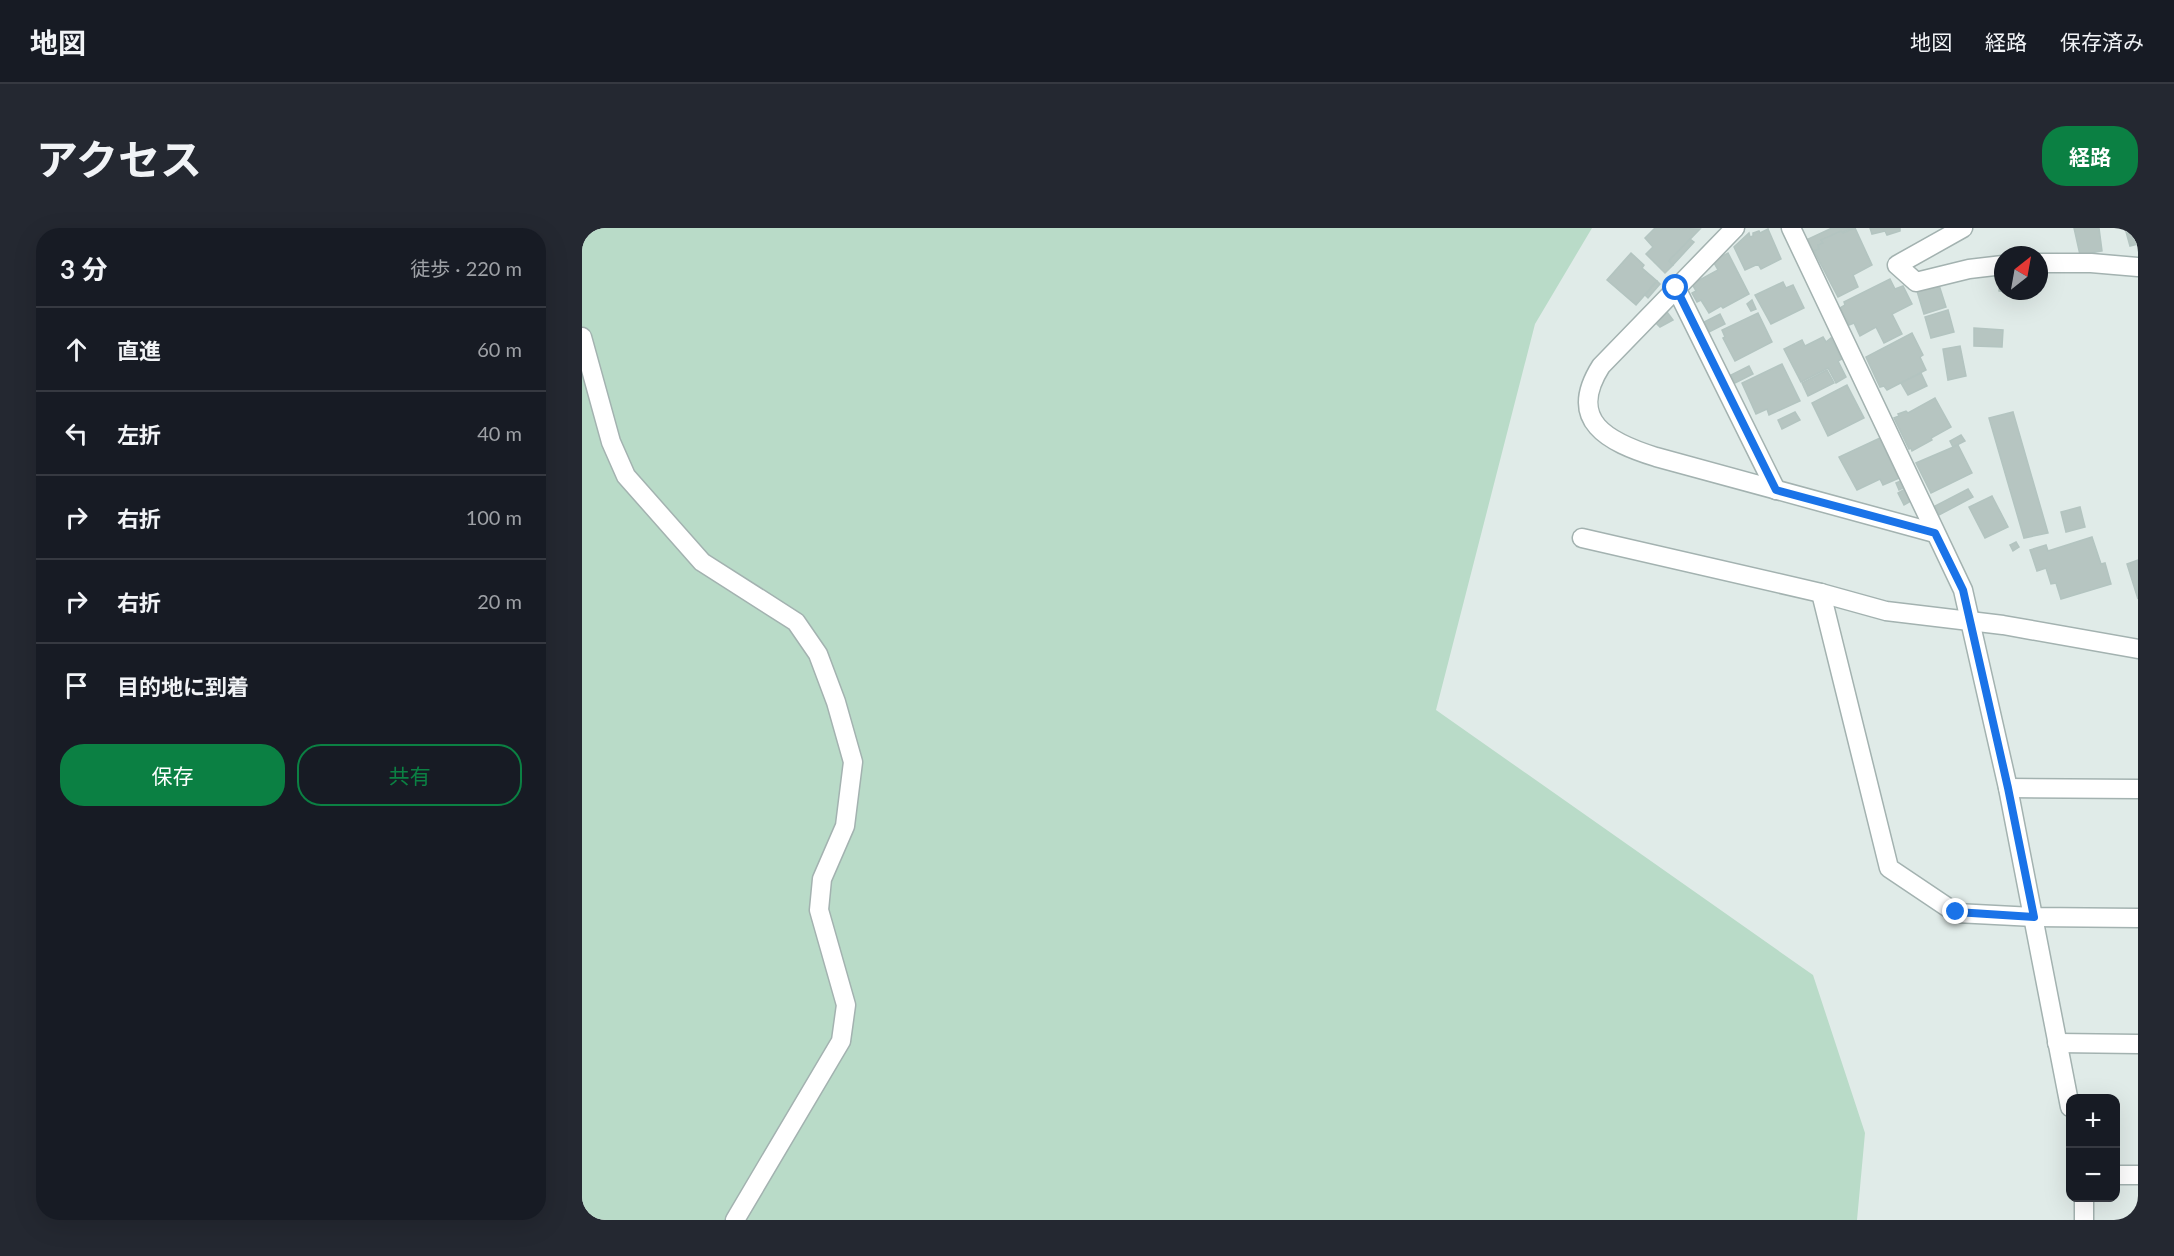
<!DOCTYPE html>
<html lang="ja">
<head>
<meta charset="utf-8">
<style>
	:root { --surface:#171b24; --page:#242831; --text:#f1f3f6; --muted:#9ea1a6; --line:#363941; --accent:#0b8043 }
	body { margin:0; font-family:Lato,"Noto Sans JP",sans-serif; background:var(--page); color:var(--text) }
	.controls { position:absolute; right:18px; bottom:18px; display:grid; overflow:hidden; border-radius:12px; box-shadow:0 6px 24px #0002 }
	.controls button { width:54px; height:54px; display:grid; place-items:center; padding:0; border:0; border-bottom:2px solid var(--line); background:var(--surface); color:var(--text); font:30px sans-serif }
	.compass { position:absolute; left:1412px; top:18px; width:54px; height:54px; border-radius:50%; background:var(--surface); box-shadow:0 6px 24px #0002; rotate:31deg }
	.stop { position:absolute; width:18px; height:18px; margin:-14px; border:4px solid #1a73e8; border-radius:50%; background:#fff }
	.stop.end { background:#1a73e8; border-color:#fff; box-shadow:0 2px 6px #0008 }
	.list { margin:0; padding:0; list-style:none }
	h2 { display:flex; justify-content:space-between; align-items:center; height:78px; margin:0; padding:0 24px; font-size:26px }
	h2 small { font-size:20px; font-weight:400; color:var(--muted) }
	.list li { display:grid; grid-template-columns:39px 1fr auto; gap:18px; align-items:center; box-sizing:border-box; height:84px; padding:0 24px; border-top:2px solid var(--line) }
	.list b { display:block; font-size:22px; white-space:nowrap }
	.list em { font-size:20px; font-style:normal; color:var(--muted) }
	.actions { display:flex; gap:12px; padding:18px 24px }
	.actions a { flex:1; padding:14px 0; border:2px solid var(--accent); border-radius:24px; text-align:center; font-size:21px; color:var(--accent) }
	.actions .main { background:var(--accent); color:#fff }
	.icon { flex:none; width:33px; height:33px; fill:none; stroke:currentColor; stroke-width:2; stroke-linecap:round; stroke-linejoin:round }
	.map { position:relative; flex:none; width:1556px; height:992px; overflow:hidden; border-radius:24px }
	header { display:flex; align-items:center; gap:36px; box-sizing:border-box; height:84px; padding:0 30px; background:var(--surface); border-bottom:2px solid var(--line) }
	header strong { font-size:28px }
	nav { display:flex; gap:33px; margin-inline-start:auto; font-size:21px }
	.intro { display:flex; align-items:center; justify-content:space-between; box-sizing:border-box; height:144px; padding:0 36px }
	h1 { margin:0; font-size:42px }
	.button { padding:15px 27px; border-radius:24px; background:var(--accent); color:#fff; font-size:21px; font-weight:700 }
	main { display:flex; gap:36px; padding:0 36px }
	aside { flex:1; background:var(--surface); border-radius:24px; box-shadow:0 6px 24px #0002 }
	.map>svg:first-child { display:block }
	.green { fill:#b9dbc8 }
	.building { fill:#b6c5c1; stroke:#b3c4c0; stroke-width:1.5 }
	.lines { fill:none; stroke-linecap:round; stroke-linejoin:round }
	.minor-casing { stroke:#a3b2b0; stroke-width:21 }
	.minor { stroke:#fff; stroke-width:18 }
	.route { stroke:#1a73e8; stroke-width:8 }
</style>
</head>
<body>
<header>
<strong>地図</strong>
<nav><a>地図</a><a>経路</a><a>保存済み</a></nav>
</header>
<div class="intro"><h1>アクセス</h1><a class="button">経路</a></div>
<main>
<aside>
<h2>3 分<small>徒歩 · 220 m</small></h2>
<ul class="list">
<li><svg class="icon" aria-label="ahead" viewBox="0 0 24 24"><path d="M12 20V5M6 11l6-6 6 6"/></svg><div><b>直進</b></div><em>60 m</em></li>
<li><svg class="icon" aria-label="left" viewBox="0 0 24 24"><path d="M17 20v-9H6M10 6l-5 5 5 5"/></svg><div><b>左折</b></div><em>40 m</em></li>
<li><svg class="icon" aria-label="right" viewBox="0 0 24 24"><path d="M7 20v-9h11M14 6l5 5-5 5"/></svg><div><b>右折</b></div><em>100 m</em></li>
<li><svg class="icon" aria-label="right" viewBox="0 0 24 24"><path d="M7 20v-9h11M14 6l5 5-5 5"/></svg><div><b>右折</b></div><em>20 m</em></li>
<li><svg class="icon" aria-label="arrive" viewBox="0 0 24 24"><path d="M6 21V4h12l-3 4 3 4H6"/></svg><div><b>目的地に到着</b></div></li>
</ul>
<div class="actions"><a class="main">保存</a><a>共有</a></div>
</aside>
<div class="map">
<svg width="1556" height="992" viewBox="0 0 1556 992">
	<rect width="100%" height="100%" fill="#e0ebe8"/>
	<path class="green" d="M0,0H1010L953,96L854,482L1231,747L1283,905L1275,992H0Z"/>
	<g class="building">
		<path d="M1073,0L1118,1L1087,33L1091,37L1083,45L1064,26L1071,19L1063,10Z"/>
		<path d="M1250,0H1271L1239,12L1241,15L1236,17L1237,21L1230,23L1224,12Z"/>
		<path d="M1273,0L1290,37L1271,47L1276,59L1256,69L1232,23L1237,21L1236,17L1241,15L1239,12L1259,3L1261,5Z"/>
		<path d="M1288,0H1318V3L1305,7L1303,3L1290,6Z"/>
		<path d="M1492,0H1517L1520,23L1498,27Z"/>
		<path d="M1543,0H1556V16L1548,18Z"/>
		<path d="M1186,1L1199,31L1179,41L1176,36L1163,42L1152,19L1167,5L1168,9L1171,8V5L1177,3L1178,5Z"/>
		<path d="M1108,11L1112,14L1091,37L1087,33Z"/>
		<path d="M1049,25L1062,37L1060,40L1075,53L1054,77L1025,52Z"/>
		<path d="M1146,25L1167,66L1141,80L1139,78L1127,85L1119,72L1115,74L1110,65L1114,63L1110,56L1136,42L1131,33Z"/>
		<path d="M1419,48H1421V63H1429V65L1417,63Z"/>
		<path d="M1308,51L1313,61L1321,58L1330,76L1310,86L1320,106L1302,115L1294,99L1278,108L1272,95L1267,97L1258,80L1263,77L1262,74Z"/>
		<path d="M1075,53L1078,56L1066,70L1063,67Z"/>
		<path d="M1201,54L1204,60L1211,57L1222,80L1189,96L1173,67Z"/>
		<path d="M1357,57L1364,79L1342,86L1335,63Z"/>
		<path d="M1170,72L1174,81L1169,83L1165,76Z"/>
		<path d="M1366,82L1372,104L1349,110L1343,89Z"/>
		<path d="M1085,84L1091,92L1078,99L1074,95Z"/>
		<path d="M1176,85L1190,114L1153,133L1141,110L1143,109L1140,102Z"/>
		<path d="M1138,86L1143,96L1127,104L1122,94Z"/>
		<path d="M1392,100L1421,102L1420,119L1392,118Z"/>
		<path d="M1330,105L1341,127L1338,129L1344,142L1305,162L1302,158L1298,159L1284,129Z"/>
		<path d="M1241,109L1244,114L1249,110L1260,131L1256,133L1264,149L1254,155L1246,140L1219,154L1202,121L1220,112L1223,118Z"/>
		<path d="M1378,118L1384,148L1366,152L1361,121Z"/>
		<path d="M1200,136L1218,173L1187,187L1185,181L1174,186L1160,155Z"/>
		<path d="M1167,138L1171,146L1153,155L1149,147Z"/>
		<path d="M1245,142L1252,155L1226,168L1220,155Z"/>
		<path d="M1339,145L1345,158L1326,167L1319,155Z"/>
		<path d="M1265,157L1282,190L1246,208L1230,175Z"/>
		<path d="M1353,170L1369,199L1349,210L1350,212L1330,223L1329,220L1327,221L1312,190L1317,188L1316,186L1324,183L1326,185Z"/>
		<path d="M1213,184L1218,192L1200,201L1196,192Z"/>
		<path d="M1431,184L1466,305L1442,310L1407,190Z"/>
		<path d="M1379,207L1383,213L1371,219L1368,213Z"/>
		<path d="M1298,210L1317,250L1301,257L1298,251L1275,262L1257,229Z"/>
		<path d="M1376,217L1390,245L1349,265L1334,235Z"/>
		<path d="M1319,253L1323,259L1317,262L1314,255Z"/>
		<path d="M1323,261L1329,273L1322,277L1316,265Z"/>
		<path d="M1386,261L1391,269L1357,287L1353,278Z"/>
		<path d="M1410,268L1426,299L1403,310L1387,279Z"/>
		<path d="M1498,279L1503,299L1484,304L1479,284Z"/>
		<path d="M1510,309L1519,336L1523,335L1529,356L1479,371L1474,355L1469,356L1464,340L1455,343L1448,322L1464,317L1466,323Z"/>
		<path d="M1434,314L1437,319L1431,323L1428,317Z"/>
		<path d="M1556,332V371L1545,336Z"/>
	</g>
	<g class="lines">
		<defs>
			<g id="minor">
				<path d="M1153,0L1019,138C984,193 1026,214 1074,229L1353,305"/>
				<path d="M1209,0L1381,362L1426,560L1488,879"/>
				<path d="M1381,0L1315,37L1334,54L1387,41L1421,37"/>
				<path d="M1457,35H1509L1556,39"/>
				<path d="M1094,60L1194,262"/>
				<path d="M0,109L29,214L44,248L120,334L214,394L236,426L254,474L271,534L263,598L240,651L237,682L264,777L259,813L153,992"/>
				<path d="M1000,310L1239,365L1304,383L1421,397L1556,421"/>
				<path d="M1239,365L1307,640L1374,685L1452,689L1556,690"/>
				<path d="M1426,560L1556,561"/>
				<path d="M1475,815L1556,816"/>
				<path d="M1534,947H1556"/>
				<path d="M1502,992V970"/>
			</g>
		</defs>
		<use href="#minor" class="minor-casing"/>
		<use href="#minor" class="minor"/>
	</g>
	<g class="lines">
		<path class="route" d="M1094,60L1194,262L1353,305L1381,362L1426,560L1452,689L1374,684"/>
	</g>
</svg>
<div class="controls">
<button>+</button>
<button>−</button>
</div>
<svg class="compass" viewBox="-18 -18 36 36"><path d="M0-13l5 13h-10z" fill="#e53935"/><path d="M0 13l5-13h-10z" fill="#9ea1a6"/></svg>
<div class="stop" style="left:1094px;top:60px"></div>
<div class="stop end" style="left:1374px;top:684px"></div>
</div>
</main>
</body>
</html>
